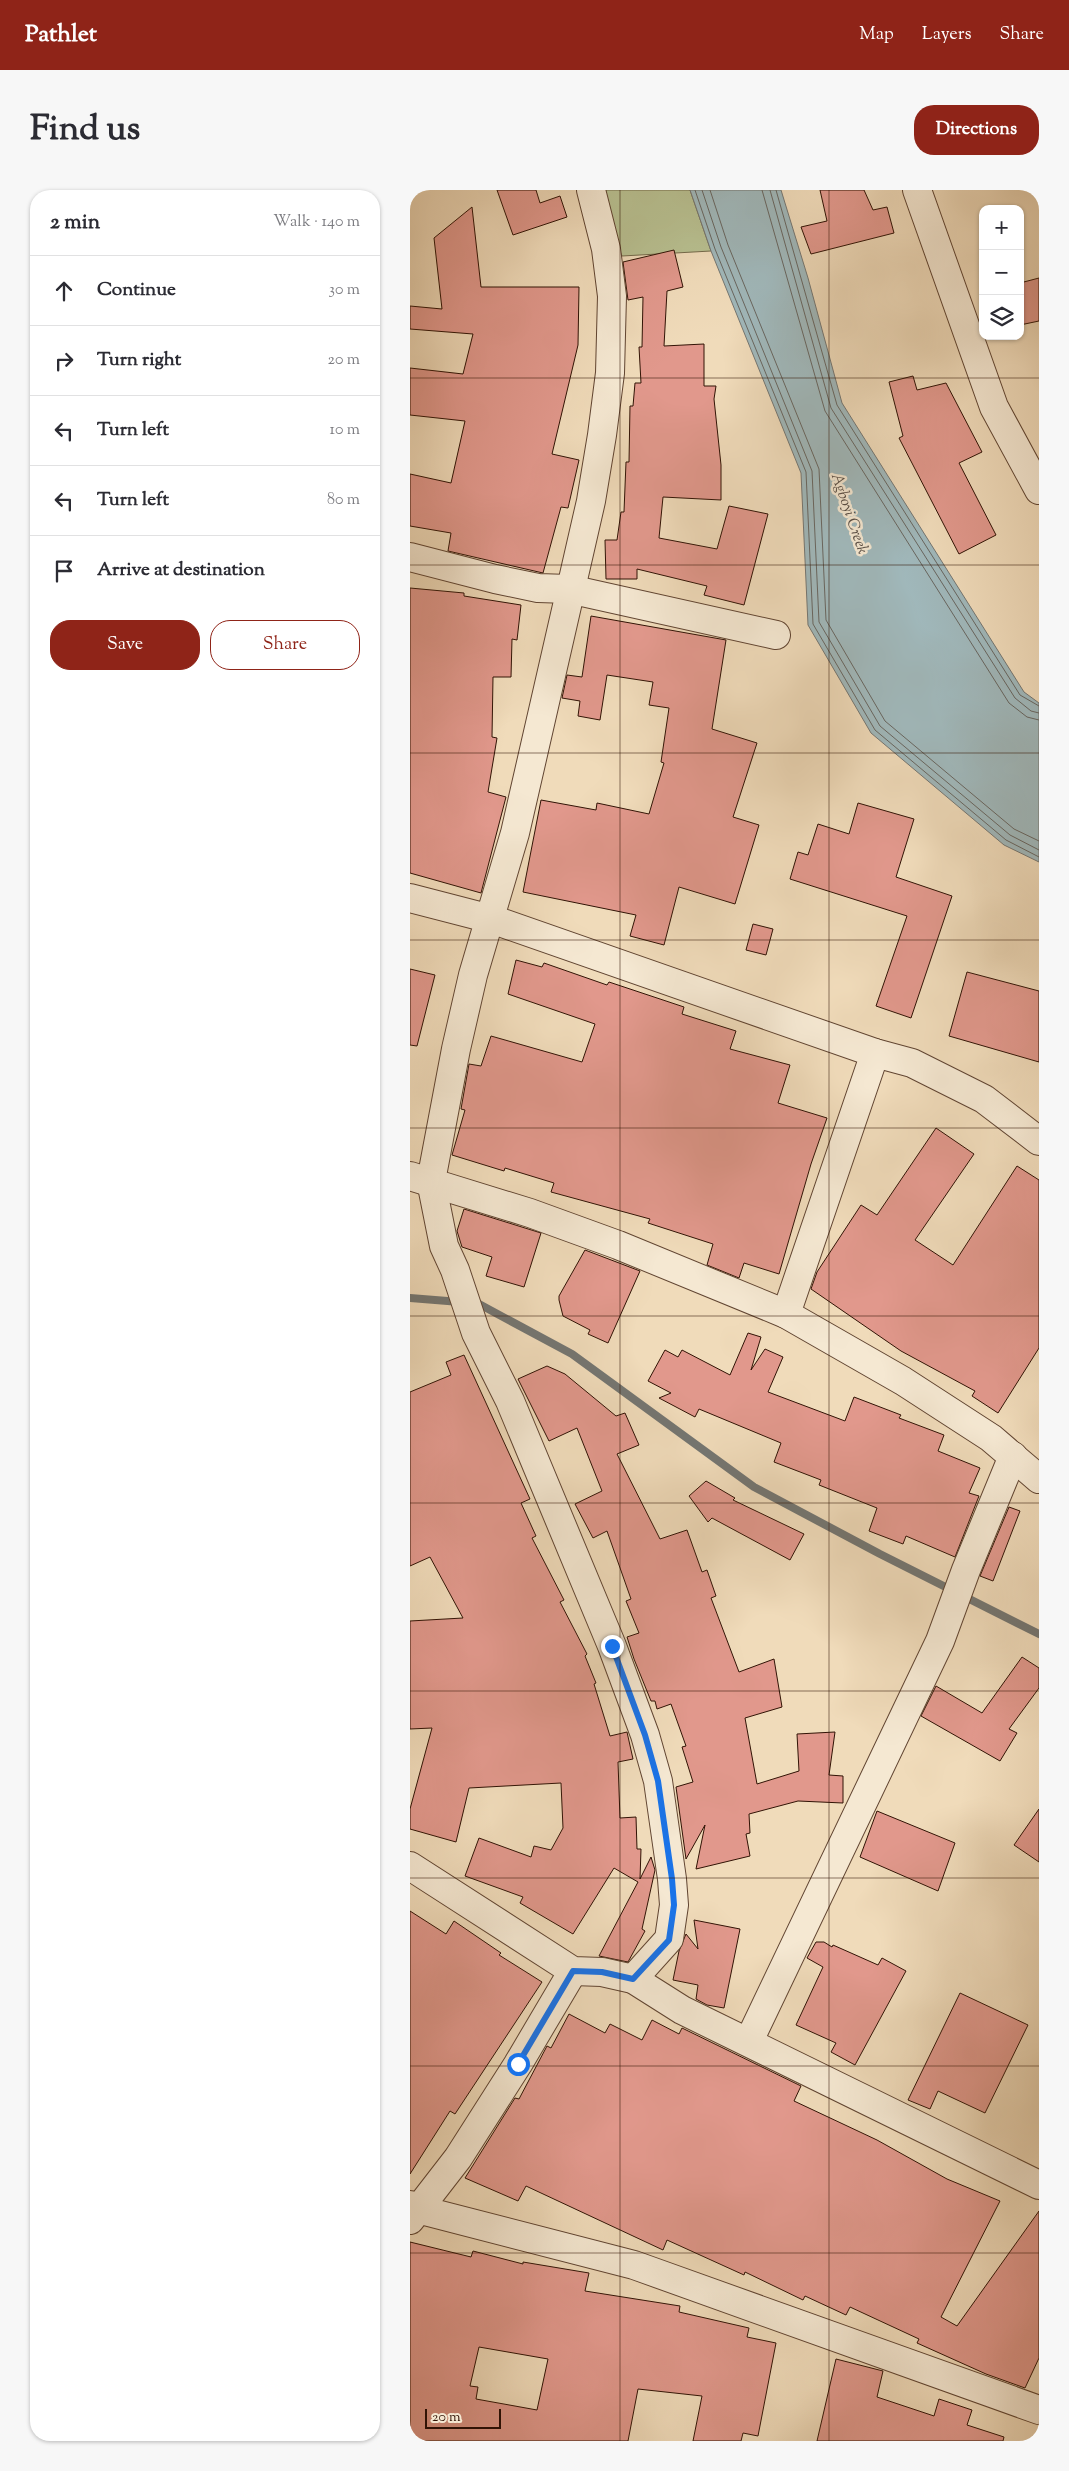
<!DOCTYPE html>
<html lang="en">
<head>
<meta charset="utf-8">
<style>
	:root { --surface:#fff; --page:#f7f7f7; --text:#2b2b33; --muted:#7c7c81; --line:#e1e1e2; --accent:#8f2418 }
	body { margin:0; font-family:"Sorts Mill Goudy",serif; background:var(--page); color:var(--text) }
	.controls { position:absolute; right:15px; top:15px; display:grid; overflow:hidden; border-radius:10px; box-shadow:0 1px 4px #0004 }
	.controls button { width:45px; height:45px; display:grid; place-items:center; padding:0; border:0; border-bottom:1px solid var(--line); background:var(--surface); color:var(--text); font:25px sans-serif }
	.scale { position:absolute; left:15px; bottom:12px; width:76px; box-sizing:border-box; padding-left:5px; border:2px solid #311305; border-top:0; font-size:14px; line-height:18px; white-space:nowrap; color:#311305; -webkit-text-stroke:4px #f5e8d2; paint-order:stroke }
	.stop { position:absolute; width:15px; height:15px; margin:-11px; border:4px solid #1a73e8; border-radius:50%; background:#fff }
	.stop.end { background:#1a73e8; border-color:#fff; box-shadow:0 1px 5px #0008 }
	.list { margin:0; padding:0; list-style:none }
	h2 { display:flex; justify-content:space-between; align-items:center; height:65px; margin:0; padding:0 20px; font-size:21px }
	h2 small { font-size:16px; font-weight:400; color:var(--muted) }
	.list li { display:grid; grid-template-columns:32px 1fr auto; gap:15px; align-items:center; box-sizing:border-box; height:70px; padding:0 20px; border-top:1px solid var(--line) }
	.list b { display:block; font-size:19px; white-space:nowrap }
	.list em { font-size:16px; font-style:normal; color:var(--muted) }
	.actions { display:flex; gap:10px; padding:15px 20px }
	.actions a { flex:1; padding:11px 0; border:1px solid var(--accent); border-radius:20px; text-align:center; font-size:18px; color:var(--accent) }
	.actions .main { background:var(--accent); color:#fff }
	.icon { flex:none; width:28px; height:28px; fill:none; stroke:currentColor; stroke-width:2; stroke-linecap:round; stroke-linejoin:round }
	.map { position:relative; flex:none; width:629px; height:2251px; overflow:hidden; border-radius:20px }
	header { display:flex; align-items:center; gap:30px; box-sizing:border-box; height:70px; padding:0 25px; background:var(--accent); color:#fff }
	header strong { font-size:24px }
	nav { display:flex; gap:28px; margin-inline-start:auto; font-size:18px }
	.intro { display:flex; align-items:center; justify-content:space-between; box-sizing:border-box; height:120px; padding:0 30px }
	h1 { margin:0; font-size:35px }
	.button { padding:12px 22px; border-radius:20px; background:var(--accent); color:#fff; font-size:18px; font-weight:700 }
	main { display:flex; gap:30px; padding:0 30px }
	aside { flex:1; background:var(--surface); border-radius:20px; box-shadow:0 1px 4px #0004 }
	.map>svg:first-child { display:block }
	.green { fill:#b8c091; stroke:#746a4b }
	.water { fill:#a0b8bb; stroke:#747672 }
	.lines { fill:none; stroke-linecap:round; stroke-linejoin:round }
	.shore { stroke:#686660; stroke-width:1 }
	.stream { stroke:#747672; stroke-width:8 }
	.building { fill:#e1988c; stroke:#311305; fill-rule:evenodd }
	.street-casing { stroke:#614532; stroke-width:30 }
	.street { stroke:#f5e8d2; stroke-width:28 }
	.route { stroke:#1a73e8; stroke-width:6 }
	.grid { fill:none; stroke:#311305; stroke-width:1; stroke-opacity:0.55 }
	.labels { text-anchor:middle; stroke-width:5; stroke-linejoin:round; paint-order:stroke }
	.water-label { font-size:16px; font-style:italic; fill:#584d45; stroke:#f5e8d2 }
</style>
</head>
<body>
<header>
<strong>Pathlet</strong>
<nav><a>Map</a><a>Layers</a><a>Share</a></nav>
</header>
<div class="intro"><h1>Find us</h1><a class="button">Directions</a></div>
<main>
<aside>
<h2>2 min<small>Walk · 140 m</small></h2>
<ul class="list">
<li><svg class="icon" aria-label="ahead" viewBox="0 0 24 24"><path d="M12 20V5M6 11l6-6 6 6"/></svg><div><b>Continue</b></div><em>30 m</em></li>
<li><svg class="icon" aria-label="right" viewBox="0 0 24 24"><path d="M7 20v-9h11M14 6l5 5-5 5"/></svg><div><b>Turn right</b></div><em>20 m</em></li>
<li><svg class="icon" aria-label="left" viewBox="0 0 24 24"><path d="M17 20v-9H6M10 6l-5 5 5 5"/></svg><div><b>Turn left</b></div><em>10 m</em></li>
<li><svg class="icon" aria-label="left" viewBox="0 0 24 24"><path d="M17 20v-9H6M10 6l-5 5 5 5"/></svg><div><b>Turn left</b></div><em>80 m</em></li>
<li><svg class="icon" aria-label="arrive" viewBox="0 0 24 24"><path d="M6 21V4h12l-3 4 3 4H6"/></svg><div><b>Arrive at destination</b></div></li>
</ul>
<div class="actions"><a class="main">Save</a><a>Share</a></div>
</aside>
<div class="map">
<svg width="629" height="2251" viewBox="0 0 629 2251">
	<rect width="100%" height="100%" fill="#f0dbba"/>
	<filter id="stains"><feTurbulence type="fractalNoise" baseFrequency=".004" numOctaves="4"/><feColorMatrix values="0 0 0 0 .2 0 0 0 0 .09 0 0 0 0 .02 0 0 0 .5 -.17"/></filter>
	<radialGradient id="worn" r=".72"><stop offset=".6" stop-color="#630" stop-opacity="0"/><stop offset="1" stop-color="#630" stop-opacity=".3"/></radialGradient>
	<path class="green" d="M184,0H280L301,61L212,66Z"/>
	<path class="water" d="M280,0H371L398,88L432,213L614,502L629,513V672L594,655L461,543L398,435L391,283L301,61Z"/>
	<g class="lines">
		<g class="shore">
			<path d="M285,0L305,59L396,282L403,434L465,540L596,650L629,667"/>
			<path d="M292,0L311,57L402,281L409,432L470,536L600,645L629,660"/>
			<path d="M300,0L318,55L409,279L416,430L475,531L604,639L629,651"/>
			<path d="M352,0L415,221L599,513L617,527L629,530"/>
			<path d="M360,0L421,218L605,508L621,521L629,523"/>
			<path d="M366,0L427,215L610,505L629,516"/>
		</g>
		<g class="stream">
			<path d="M0,1108L50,1112"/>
			<path d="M62,1113L69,1114L162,1164L344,1297L470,1364L629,1444"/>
		</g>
	</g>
	<g class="building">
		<path d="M87,0H126L130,13L150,6L157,27L103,45Z"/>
		<path d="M410,0H454L463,20L477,17L484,43L401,64L391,37L417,31Z"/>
		<path d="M62,17L71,97H169L168,155L142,264L169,270L158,318L151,317L133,383L38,361L41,343L0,336V284L41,293L55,231L0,225V178L53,184L63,144L0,139V116L32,119L24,48Z"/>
		<path d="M264,60L273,97L257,101L254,156L294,154V196H306L304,209L311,275V310L253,307L249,348L307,359L319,316L358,324L334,415L294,405L297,396L227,379V389H196L195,350H207L211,322H214L216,272H219L220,216H223L225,193H231L229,157H232L233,107L218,110L213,72Z"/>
		<path d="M629,88V131L610,135V93Z"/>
		<path d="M503,186L507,200L536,193L572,262L549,273L586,345L549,364L489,248L493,246L479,192Z"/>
		<path d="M0,398L54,403V406L111,415L107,450L102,449L101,487H83L82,547L87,548L78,602L96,607L71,703L0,683Z"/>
		<path d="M181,426L316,450L302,539L347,553L323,627L349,635L325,714L269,697L254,755L220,746L226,725L113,702L131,610L186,620L187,613L239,624L254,573L251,572L259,518L239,515L243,492L197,485L190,530L168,526L170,511L152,508L157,485L172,487Z"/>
		<path d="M448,613L504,629L486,687L542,706L501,828L466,816L497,726L380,689L388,662L398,665L408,634L439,644Z"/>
		<path d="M343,734L363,739L356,765L336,760Z"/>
		<path d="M106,770L132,777L134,773L197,795L199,792L274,817L272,824L326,841L320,859L380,875L368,913L417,928L401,974L369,1084L334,1073L329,1088L297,1075L303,1054L238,1033L240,1029L141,1002L144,993L95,978L94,981L42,965L55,920L51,919L59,874L71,876L81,846L172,872L185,834L98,804Z"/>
		<path d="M0,779L25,785L7,856L0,855Z"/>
		<path d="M557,782L629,801V872L539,846Z"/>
		<path d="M526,938L564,964L505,1050L543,1075L607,976L629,990V1158L588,1223L562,1206L565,1201L491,1161L401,1099L407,1082L451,1015L467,1025Z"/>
		<path d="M54,1019L131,1043L114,1097L76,1086L82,1067L52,1057L47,1041Z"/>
		<path d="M175,1060L230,1081L198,1153L178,1144L180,1140L153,1126L149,1110V1106Z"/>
		<path d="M338,1143L351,1147L341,1180L355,1159L373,1167L358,1202L435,1231L444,1207L491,1225L489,1228L534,1245L528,1261L570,1278L559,1303L569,1306L545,1367L496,1346L493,1354L459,1341L467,1318L409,1295L411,1290L364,1272L371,1253L289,1219L285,1227L249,1208L261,1203L238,1191L255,1160L268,1167L272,1160L320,1185Z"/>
		<path d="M54,1165L120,1309L111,1313L126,1346L122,1348L154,1410L150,1412L177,1464L175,1466L186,1493L184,1494L200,1546L217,1542L223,1569L208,1572L210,1628L226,1627L227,1659H231L230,1689L241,1667L245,1680L232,1739L235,1741L218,1772L189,1766L228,1692L204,1678L163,1744L110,1713L113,1707L55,1686L69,1648L121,1667L124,1656L141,1660L153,1638L151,1593L59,1598L46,1652L0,1639V1619L22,1538L0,1539V1431L53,1428L20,1367L0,1376V1202L41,1185L36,1172Z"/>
		<path d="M137,1176L155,1184L206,1226L215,1223L229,1255L207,1264L250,1349L277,1340L292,1382L297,1380L306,1406L301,1408L329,1482L364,1469L372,1517L335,1528L347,1594L389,1581L387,1544L425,1542L419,1585L433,1586V1613L388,1611L339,1624L340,1643L336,1644L340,1666L286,1679L295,1635L276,1669L266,1597L283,1592L272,1557L276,1556L261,1514L247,1519L245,1511H241L224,1469L217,1447L229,1443L216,1411L221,1409L197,1341L183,1348L165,1314L192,1301L167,1238L139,1251L108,1189Z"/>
		<path d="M296,1291L325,1308L323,1310L394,1344L380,1370L302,1328L298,1332L279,1306Z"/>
		<path d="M599,1317L610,1321L583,1391L570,1386Z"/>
		<path d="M612,1467L629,1478V1498L599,1539L607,1543L590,1571L511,1526L526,1496L572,1523Z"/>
		<path d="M629,1619V1672L604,1655Z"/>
		<path d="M467,1621L545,1653L528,1701L450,1667Z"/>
		<path d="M0,1721L36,1744L44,1731L91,1763L89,1765L132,1792L45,1924L40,1921L0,1984Z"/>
		<path d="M284,1730L330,1739L314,1818L297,1815L286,1809L288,1795L263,1790L269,1761L276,1744L288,1759Z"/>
		<path d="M406,1752H414L422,1757L423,1755L468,1775L472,1768L496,1781L445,1875L421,1862L426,1853L386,1835L413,1777L397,1768Z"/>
		<path d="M550,1803L618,1835L575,1923L528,1901L520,1919L498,1910Z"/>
		<path d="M159,1824L195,1843L200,1834L232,1850L242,1830L269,1844L272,1838L391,1896L384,1911L467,1950L537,1989L590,2011L531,2127L547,2136L629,2021V2168L615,2198L576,2184L507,2153L509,2149L440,2117L436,2125L395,2106L393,2110L335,2082L334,2085L257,2050L253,2060L116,1996L108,2011L55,1988L105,1908L109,1909L137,1856L141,1858Z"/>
		<path d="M0,2052L61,2067L63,2061L113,2074V2072L179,2083L175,2101L270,2116L269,2122L339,2138L337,2147L366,2153L348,2246L333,2243L331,2251H283L292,2206L228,2199L218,2251H0ZM69,2157L138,2169L127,2220L66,2209L68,2197L60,2196Z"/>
		<path d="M426,2169L473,2181L467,2207L524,2226L529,2209L562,2220L557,2235L594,2247L593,2251H407Z"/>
	</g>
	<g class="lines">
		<defs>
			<g id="street">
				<path d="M181,0L196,59L202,106L200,183L192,245L181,311L105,643L63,785L46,859L21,991L34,1056L45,1080L66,1143L100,1211L202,1456L235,1545L248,1591L262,1689L264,1715L259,1749L223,1789"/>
				<path d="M507,0L584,217L629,300"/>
				<path d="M0,367L85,389L128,398L159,399L366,445"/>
				<path d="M0,708L81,729L465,863L502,873L574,909L629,951"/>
				<path d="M0,986L120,1023L208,1055L376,1124L493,1191L581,1248L629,1289"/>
				<path d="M376,1124L465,863"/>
				<path d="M0,1676L163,1781L192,1782L223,1789L272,1820L629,1995"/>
				<path d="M339,1851L530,1451L556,1380L603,1266"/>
				<path d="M0,2015L7,2019L224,2075L629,2220"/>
				<path d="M0,2030L48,1968L108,1874L163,1781"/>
			</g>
		</defs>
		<use href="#street" class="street-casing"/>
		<use href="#street" class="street"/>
	</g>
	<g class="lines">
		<path class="route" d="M108,1874L163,1781L192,1782L223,1789L259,1750L264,1715L262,1689L248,1591L235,1545L202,1456"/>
	</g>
	<path class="grid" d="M210,0V2251M419,0V2251M0,188H629M0,375H629M0,563H629M0,750H629M0,938H629M0,1126H629M0,1313H629M0,1501H629M0,1688H629M0,1876H629M0,2063H629"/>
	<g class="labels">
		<g class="water-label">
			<text transform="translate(441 323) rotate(71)" y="6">Agboyi Creek</text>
		</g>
	</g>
	<rect width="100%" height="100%" filter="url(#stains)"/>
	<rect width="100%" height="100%" fill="url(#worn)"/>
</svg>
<div class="controls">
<button>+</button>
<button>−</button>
<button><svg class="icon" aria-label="layers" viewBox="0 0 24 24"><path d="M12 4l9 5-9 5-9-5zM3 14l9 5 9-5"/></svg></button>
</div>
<div class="scale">20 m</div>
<div class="stop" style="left:108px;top:1874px"></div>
<div class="stop end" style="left:202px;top:1456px"></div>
</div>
</main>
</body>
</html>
